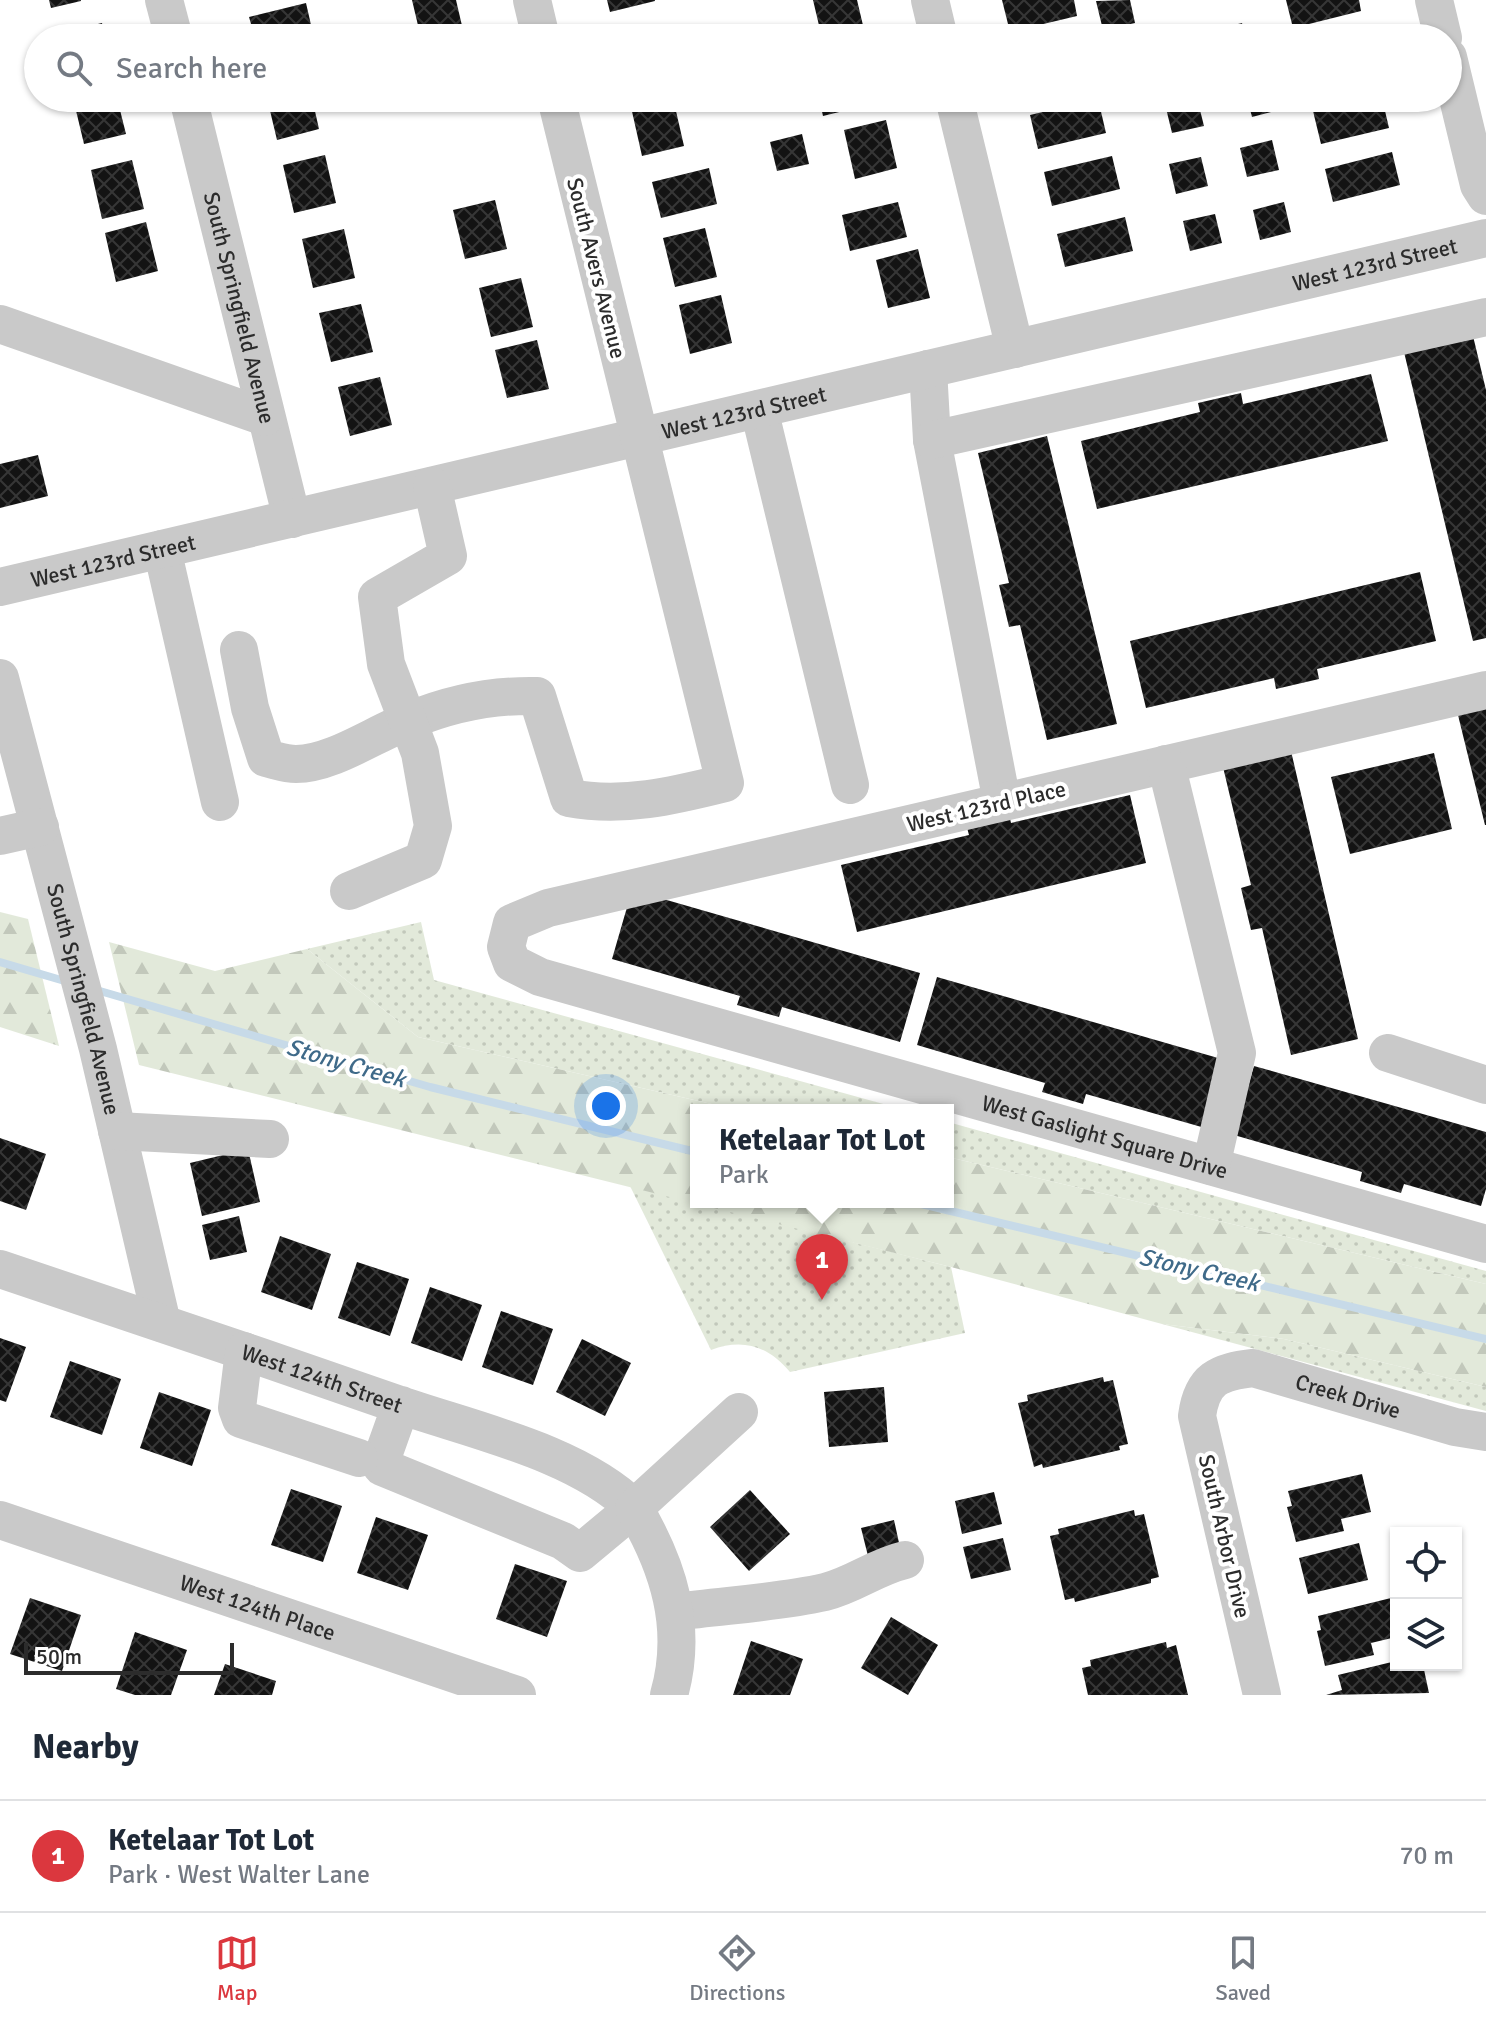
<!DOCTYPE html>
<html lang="en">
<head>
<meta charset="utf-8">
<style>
	:root { --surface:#fff; --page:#f2f2f3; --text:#1f2937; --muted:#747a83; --line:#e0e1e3; --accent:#db373e }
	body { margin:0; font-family:Signika,sans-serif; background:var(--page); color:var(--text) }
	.controls { position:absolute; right:24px; bottom:24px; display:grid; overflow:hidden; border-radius:0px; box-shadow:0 2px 6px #0004 }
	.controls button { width:72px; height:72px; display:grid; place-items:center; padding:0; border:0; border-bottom:2px solid var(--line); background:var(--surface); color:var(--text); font:40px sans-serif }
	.scale { position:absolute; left:24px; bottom:20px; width:210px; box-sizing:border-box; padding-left:8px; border:4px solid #2c2c2c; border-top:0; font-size:22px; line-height:28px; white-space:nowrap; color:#2c2c2c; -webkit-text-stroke:6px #fff; paint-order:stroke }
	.you { position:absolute; left:606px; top:1106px; width:28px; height:28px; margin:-20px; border:6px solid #fff; border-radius:50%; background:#1a73e8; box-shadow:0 0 0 12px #1a73e833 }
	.badge { display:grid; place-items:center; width:52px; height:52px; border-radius:50%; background:var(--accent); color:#fff; font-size:26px; font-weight:700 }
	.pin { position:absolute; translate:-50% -66px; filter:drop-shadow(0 2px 4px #0008) }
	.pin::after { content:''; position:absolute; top:42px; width:28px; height:24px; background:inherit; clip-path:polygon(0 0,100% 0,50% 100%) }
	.popup { position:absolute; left:690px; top:1104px; width:264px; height:104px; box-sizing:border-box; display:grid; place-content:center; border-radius:0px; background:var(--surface); filter:drop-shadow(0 2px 6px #0005); font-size:26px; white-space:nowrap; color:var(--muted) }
	.popup b { font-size:30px; color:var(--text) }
	.popup::after { content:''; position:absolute; left:50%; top:100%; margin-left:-16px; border:16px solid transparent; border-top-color:var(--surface) }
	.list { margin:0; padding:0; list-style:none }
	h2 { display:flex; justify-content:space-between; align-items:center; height:104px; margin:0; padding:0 32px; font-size:34px }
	h2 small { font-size:26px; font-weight:400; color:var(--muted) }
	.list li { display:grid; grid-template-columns:52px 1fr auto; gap:24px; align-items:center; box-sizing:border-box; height:112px; padding:0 32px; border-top:2px solid var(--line) }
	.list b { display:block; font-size:30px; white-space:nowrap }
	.list p { margin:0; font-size:26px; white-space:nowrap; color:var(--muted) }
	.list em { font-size:26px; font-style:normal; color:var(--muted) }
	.icon { flex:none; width:44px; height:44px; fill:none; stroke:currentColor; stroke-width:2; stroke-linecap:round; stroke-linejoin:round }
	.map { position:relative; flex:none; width:1486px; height:1695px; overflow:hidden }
	.search { position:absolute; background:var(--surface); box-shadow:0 2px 6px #0004; left:24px; right:24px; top:24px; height:88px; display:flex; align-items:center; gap:20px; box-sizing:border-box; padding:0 28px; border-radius:44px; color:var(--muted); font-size:30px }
	.sheet { height:216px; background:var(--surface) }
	nav { display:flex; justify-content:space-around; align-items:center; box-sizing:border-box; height:112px; border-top:2px solid var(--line); background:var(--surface); font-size:22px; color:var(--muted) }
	nav a { display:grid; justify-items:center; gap:4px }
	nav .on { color:var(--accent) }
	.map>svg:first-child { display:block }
	.grass { fill:url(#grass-dots) }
	.forest { fill:url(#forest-firs) }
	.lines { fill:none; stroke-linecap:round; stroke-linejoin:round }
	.stream { stroke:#c7dae8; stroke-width:8 }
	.building { fill:url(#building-cross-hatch) }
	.minor { stroke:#c9c9c9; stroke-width:38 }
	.labels { text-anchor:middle; stroke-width:8; stroke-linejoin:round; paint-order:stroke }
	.street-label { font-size:22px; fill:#2c2c2c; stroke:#fff }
	.water-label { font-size:24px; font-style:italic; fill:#3f6a89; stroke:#fff }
</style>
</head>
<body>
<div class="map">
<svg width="1486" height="1695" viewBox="0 0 1486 1695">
	<defs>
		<pattern id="grass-dots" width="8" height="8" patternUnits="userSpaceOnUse" patternTransform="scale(2)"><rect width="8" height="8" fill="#e2e9da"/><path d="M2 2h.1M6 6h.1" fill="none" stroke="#c2c8bb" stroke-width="1.8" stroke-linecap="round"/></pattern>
		<pattern id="forest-firs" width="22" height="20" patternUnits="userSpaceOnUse" patternTransform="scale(2)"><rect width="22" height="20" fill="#e2e9da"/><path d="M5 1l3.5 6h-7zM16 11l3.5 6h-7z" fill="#c2c8bb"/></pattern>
		<pattern id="building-cross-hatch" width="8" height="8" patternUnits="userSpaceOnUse" patternTransform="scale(2)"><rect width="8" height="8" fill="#131313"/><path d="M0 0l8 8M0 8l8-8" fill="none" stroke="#363636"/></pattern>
	</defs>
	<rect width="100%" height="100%" fill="#fff"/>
	<g class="grass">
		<path d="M421,922L434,980L905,1110H738L418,1037L307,949Z"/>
		<path d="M948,1122L1486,1271V1284L948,1157Z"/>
		<path d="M630,1186L951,1267L965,1333L790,1372C768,1346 743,1338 711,1350Z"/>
		<path d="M1162,1324L1284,1339L1486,1387V1411Z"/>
	</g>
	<g class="forest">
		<path d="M0,912L28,919L59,1046L0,1027Z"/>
		<path d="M109,942L215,971L307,949L418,1037L738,1110H696V1202H948V1157L1486,1284V1387L1284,1339L1162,1324L951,1267L139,1065Z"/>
	</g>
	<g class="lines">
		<g class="stream">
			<path d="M0,962L68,982"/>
			<path d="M93,989L430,1087L696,1152"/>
			<path d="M913,1202L1486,1339"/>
		</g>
	</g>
	<g class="building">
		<path d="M49,0H81V1L51,8Z"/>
		<path d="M412,0H456L463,30L421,38Z"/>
		<path d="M607,0H655V1L610,12Z"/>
		<path d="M813,0H857L866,38H822Z"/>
		<path d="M1002,0H1074L1077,16L1010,32Z"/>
		<path d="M1130,0L1135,23L1103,30L1096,1Z"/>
		<path d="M1286,0H1359L1361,11L1293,28Z"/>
		<path d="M306,3L314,38H255L249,17Z"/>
		<path d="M102,23L106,38H44V37Z"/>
		<path d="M1242,23L1246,38H1212L1210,31Z"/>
		<path d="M657,32L658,38H639V37Z"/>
		<path d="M73,98H117L126,134L84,144Z"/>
		<path d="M267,98H312L319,129L277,140Z"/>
		<path d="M673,98L684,146L642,156L631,107Z"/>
		<path d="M819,98H879L880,102L823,116Z"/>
		<path d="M1189,98H1197L1204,126L1172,133L1165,104Z"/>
		<path d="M1247,98H1281L1283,109L1252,117Z"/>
		<path d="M1366,98H1382L1389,128L1321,144L1313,111Z"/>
		<path d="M1098,99L1106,133L1038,149L1030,115Z"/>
		<path d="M886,120L897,168L855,179L844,130Z"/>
		<path d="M802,134L809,164L777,171L770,142Z"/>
		<path d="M1272,140L1279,170L1247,177L1240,148Z"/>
		<path d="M1392,152L1400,185L1333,202L1325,169Z"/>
		<path d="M325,155L336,203L294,213L283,165Z"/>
		<path d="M1112,156L1120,189L1052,206L1044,172Z"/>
		<path d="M1201,157L1208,186L1176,194L1169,164Z"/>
		<path d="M132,160L144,209L102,219L91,170Z"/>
		<path d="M709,168L717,204L661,218L652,182Z"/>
		<path d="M495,200L507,249L465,259L453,210Z"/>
		<path d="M898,202L907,237L850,251L842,215Z"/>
		<path d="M1284,202L1291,232L1260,240L1253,210Z"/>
		<path d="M1215,214L1222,243L1190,251L1183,221Z"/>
		<path d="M1125,217L1133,251L1065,267L1057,234Z"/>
		<path d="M146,222L158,271L116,282L105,233Z"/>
		<path d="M705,228L717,277L675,287L663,238Z"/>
		<path d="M344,229L355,278L313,288L302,239Z"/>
		<path d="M918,249L930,298L888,308L876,260Z"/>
		<path d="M521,278L533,327L491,337L479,288Z"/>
		<path d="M721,295L732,343L690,354L679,305Z"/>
		<path d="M361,304L373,352L331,362L319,313Z"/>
		<path d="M1473,336L1486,390V638L1473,641L1404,352Z"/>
		<path d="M537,340L549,389L507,398L495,350Z"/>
		<path d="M1371,374L1388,441L1097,509L1081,441L1200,412L1198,403L1241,393L1243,404Z"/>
		<path d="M380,377L392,425L350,436L338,387Z"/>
		<path d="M1047,436L1117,724L1047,740L1020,625L1009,627L999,585L1009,583L978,453Z"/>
		<path d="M38,455L48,496L0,508V464Z"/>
		<path d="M1420,572L1436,641L1317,669L1319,679L1276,689L1274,678L1146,708L1130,641Z"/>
		<path d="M1486,704V825H1485L1457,711Z"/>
		<path d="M1291,751L1358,1039L1291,1055L1262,928L1251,930L1241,888L1251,885L1223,767Z"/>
		<path d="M1434,753L1452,829L1350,854L1331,777Z"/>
		<path d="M1130,795L1146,863L857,932L841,865L969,835L966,824L1009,814L1011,823Z"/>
		<path d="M632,890L920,973L900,1042L782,1007L779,1017L737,1005L740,996L612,959Z"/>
		<path d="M937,977L1225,1060L1205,1128L1086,1094L1083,1104L1042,1092L1045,1083L917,1045Z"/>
		<path d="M1254,1066L1486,1132V1189L1481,1206L1404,1184L1401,1193L1360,1181L1362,1172L1234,1135Z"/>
		<path d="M0,1138L46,1154L26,1210L0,1201Z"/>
		<path d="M248,1149L260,1202L202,1216L190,1163Z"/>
		<path d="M239,1216L247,1252L210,1260L202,1225Z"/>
		<path d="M280,1236L331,1254L312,1310L261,1292Z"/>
		<path d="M357,1262L409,1279L390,1336L338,1318Z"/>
		<path d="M430,1287L482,1305L462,1361L411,1343Z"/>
		<path d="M501,1311L553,1329L533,1385L482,1367Z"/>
		<path d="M0,1338L26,1347L6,1402L0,1400Z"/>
		<path d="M582,1339L631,1363L605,1416L556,1392Z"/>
		<path d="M70,1361L121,1379L102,1435L50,1417Z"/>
		<path d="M1103,1377L1104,1382L1113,1380L1128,1444L1119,1446L1120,1450L1043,1468L1042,1464L1034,1467L1018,1403L1028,1401L1027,1395Z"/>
		<path d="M884,1387L888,1442L829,1447L824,1392Z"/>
		<path d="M159,1392L211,1410L192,1466L140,1448Z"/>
		<path d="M1362,1474L1371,1512L1341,1519L1344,1531L1296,1542L1287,1507L1292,1506L1288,1491Z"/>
		<path d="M291,1489L342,1506L323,1562L271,1545Z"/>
		<path d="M750,1490L790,1534L749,1571L710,1527Z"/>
		<path d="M994,1492L1002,1524L962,1534L955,1501Z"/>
		<path d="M1134,1510L1135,1516L1144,1514L1159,1577L1151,1579V1583L1075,1602L1074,1598L1065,1600L1050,1536L1059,1534L1058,1529Z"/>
		<path d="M376,1517L428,1535L408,1590L357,1573Z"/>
		<path d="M894,1520L901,1552L869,1560L861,1528Z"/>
		<path d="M1003,1538L1011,1570L971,1579L963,1547Z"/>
		<path d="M1359,1543L1368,1580L1308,1594L1299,1558Z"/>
		<path d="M515,1564L567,1581L547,1637L496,1619Z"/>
		<path d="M30,1598L81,1615L62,1671L10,1654Z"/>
		<path d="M1391,1598L1396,1637L1371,1643L1374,1655L1325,1666L1317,1631L1321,1630L1318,1616Z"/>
		<path d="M891,1617L938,1645L908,1695L861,1668Z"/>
		<path d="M135,1632L187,1650L171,1695H135L116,1689Z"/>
		<path d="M751,1641L803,1659L790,1695H733Z"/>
		<path d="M1166,1642L1167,1648L1176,1645L1188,1695H1088L1082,1668L1091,1666L1090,1660Z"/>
		<path d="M1396,1661V1665H1423L1429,1693L1326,1695L1342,1690L1338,1675Z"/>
		<path d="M225,1664L276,1681L272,1695H214Z"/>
	</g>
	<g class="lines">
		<g class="minor">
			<path d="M164,0L174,38"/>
			<path d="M532,0L541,38"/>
			<path d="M930,0L939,38"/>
			<path d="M1434,0L1443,38"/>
			<path d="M1448,57L1479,185L1486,196"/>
			<path id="s1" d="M188,98L292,519"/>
			<path d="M954,98L1015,349"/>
			<path d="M0,324L265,417"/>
			<path d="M928,369L932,440L1002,802"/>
			<path d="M759,409L850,785"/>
			<path d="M932,440L1486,317"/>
			<path d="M162,549L220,802"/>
			<path id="s2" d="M0,587L1486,238"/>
			<path d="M239,650L250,708L266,758C275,760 286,764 296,764C333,764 377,732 411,720C452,703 493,695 537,696L569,798C623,808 673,796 725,783L556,98"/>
			<path id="s3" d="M0,678L98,1049L162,1323"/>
			<path id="s4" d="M1486,690L548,908L512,923L506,947L512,963L540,977L1486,1244"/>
			<path d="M1166,764L1237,1053L1211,1166"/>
			<path d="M0,836L40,827"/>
			<path d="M349,891L423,860L433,826L420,753L386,664L377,597L448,556L432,486"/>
			<path d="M1388,1053L1486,1085"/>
			<path d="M117,1131L270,1139"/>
			<path id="s5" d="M0,1269C133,1313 265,1358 397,1404C472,1430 577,1452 634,1508L580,1553L563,1541L382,1467L380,1464L401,1405"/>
			<path d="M244,1351L237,1408L241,1419L359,1458"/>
			<path id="s6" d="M0,1520L517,1695"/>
			<path d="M675,1612C725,1605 776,1603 825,1592C854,1585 875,1567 905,1560"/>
			<path d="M669,1695C688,1628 669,1567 634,1508L739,1412"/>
			<path id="s7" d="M1262,1695L1197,1416C1202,1379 1218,1372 1253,1368L1455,1427L1486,1432"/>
		</g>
	</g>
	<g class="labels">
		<g class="street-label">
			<text dy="8" stroke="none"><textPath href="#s2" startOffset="1412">West 123rd Street</textPath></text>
			<text transform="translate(597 268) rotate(76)" y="8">South Avers Avenue</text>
			<text dy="8" stroke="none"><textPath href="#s1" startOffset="216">South Springfield Avenue</textPath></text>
			<text dy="8" stroke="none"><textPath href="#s2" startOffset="764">West 123rd Street</textPath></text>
			<text dy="8" stroke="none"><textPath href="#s2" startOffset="116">West 123rd Street</textPath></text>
			<text transform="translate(986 806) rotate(-13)" y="8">West 123rd Place</text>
			<text dy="8" stroke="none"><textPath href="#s3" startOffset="332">South Springfield Avenue</textPath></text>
			<text dy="8" stroke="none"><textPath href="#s4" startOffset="1662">West Gaslight Square Drive</textPath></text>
			<text dy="8" stroke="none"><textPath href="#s5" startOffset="340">West 124th Street</textPath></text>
			<text dy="8" stroke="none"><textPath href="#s7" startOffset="468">Creek Drive</textPath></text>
			<text transform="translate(1225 1536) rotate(77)" y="8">South Arbor Drive</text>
			<text dy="8" stroke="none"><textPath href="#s6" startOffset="272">West 124th Place</textPath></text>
		</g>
		<g class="water-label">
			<text transform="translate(346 1063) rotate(16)" y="8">Stony Creek</text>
			<text transform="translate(1199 1270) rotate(13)" y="8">Stony Creek</text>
		</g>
	</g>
</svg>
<div class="controls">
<button><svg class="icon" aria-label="locate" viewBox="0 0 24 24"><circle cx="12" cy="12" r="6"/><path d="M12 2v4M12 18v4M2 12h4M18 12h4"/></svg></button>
<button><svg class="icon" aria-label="layers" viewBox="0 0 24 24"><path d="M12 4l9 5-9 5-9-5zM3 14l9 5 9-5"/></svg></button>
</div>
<div class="scale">50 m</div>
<div class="you"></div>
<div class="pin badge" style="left:822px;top:1300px">1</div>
<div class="popup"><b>Ketelaar Tot Lot</b>Park</div>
<div class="search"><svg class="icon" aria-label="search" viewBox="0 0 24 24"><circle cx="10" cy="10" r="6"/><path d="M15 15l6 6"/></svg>Search here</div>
</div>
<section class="sheet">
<h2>Nearby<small></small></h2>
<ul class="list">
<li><span class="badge">1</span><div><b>Ketelaar Tot Lot</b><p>Park · West Walter Lane</p></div><em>70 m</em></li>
</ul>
</section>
<nav>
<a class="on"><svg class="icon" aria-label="map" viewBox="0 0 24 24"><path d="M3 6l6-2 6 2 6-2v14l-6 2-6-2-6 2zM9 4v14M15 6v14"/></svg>Map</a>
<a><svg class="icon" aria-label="directions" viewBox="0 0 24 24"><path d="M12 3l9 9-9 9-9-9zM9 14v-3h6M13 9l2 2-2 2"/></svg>Directions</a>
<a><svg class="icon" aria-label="saved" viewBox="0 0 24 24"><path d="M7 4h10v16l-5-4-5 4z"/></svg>Saved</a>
</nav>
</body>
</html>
